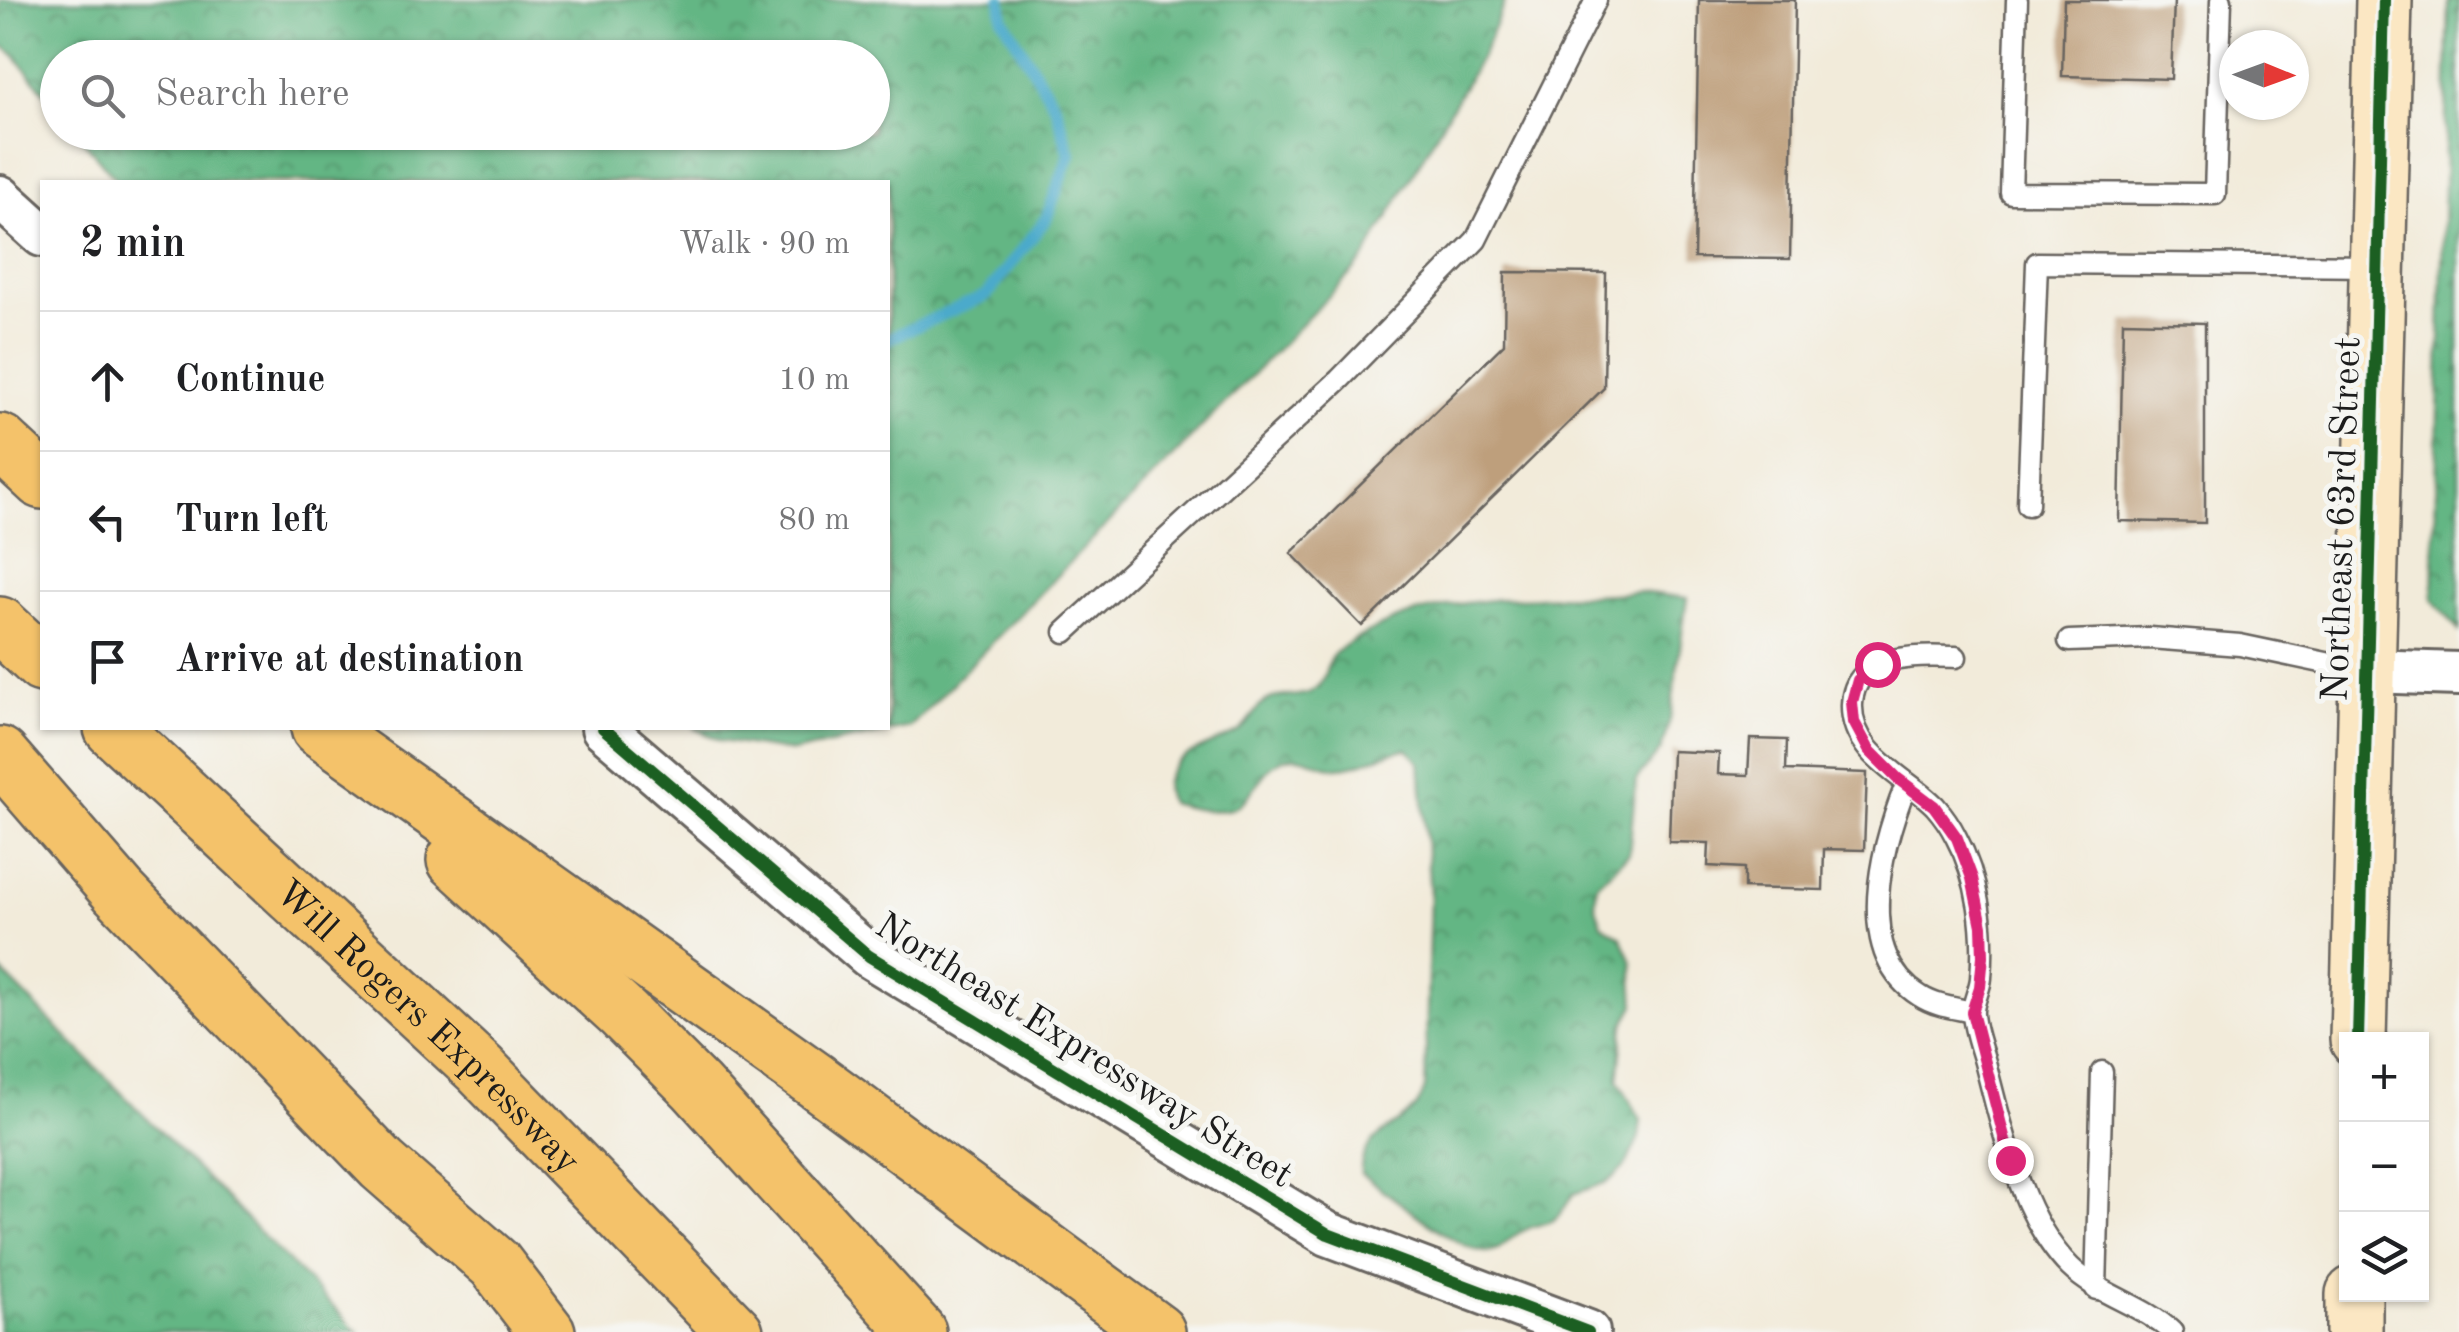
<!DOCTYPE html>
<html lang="en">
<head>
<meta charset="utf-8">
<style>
	:root { --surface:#fff; --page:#f6f6f6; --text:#202124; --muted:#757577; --line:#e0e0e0 }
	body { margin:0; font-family:"Old Standard TT",serif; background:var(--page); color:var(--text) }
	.controls { position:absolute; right:30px; bottom:30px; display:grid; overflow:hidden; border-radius:0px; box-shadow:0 2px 8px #0004 }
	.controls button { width:90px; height:90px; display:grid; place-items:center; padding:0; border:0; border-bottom:2px solid var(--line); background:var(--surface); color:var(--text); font:50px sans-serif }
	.compass { position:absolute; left:2219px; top:30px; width:90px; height:90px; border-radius:50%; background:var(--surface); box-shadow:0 2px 8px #0004; rotate:91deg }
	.stop { position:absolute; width:30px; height:30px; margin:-22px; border:8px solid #db2777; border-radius:50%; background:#fff }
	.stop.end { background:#db2777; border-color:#fff; box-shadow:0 2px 10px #0008 }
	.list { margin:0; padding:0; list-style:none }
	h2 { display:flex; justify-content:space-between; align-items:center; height:130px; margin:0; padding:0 40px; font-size:42px }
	h2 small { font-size:32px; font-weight:400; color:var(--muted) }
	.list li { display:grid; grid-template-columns:65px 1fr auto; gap:30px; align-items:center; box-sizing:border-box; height:140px; padding:0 40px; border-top:2px solid var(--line) }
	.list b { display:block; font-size:38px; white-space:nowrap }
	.list em { font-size:32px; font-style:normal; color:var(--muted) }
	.icon { flex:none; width:55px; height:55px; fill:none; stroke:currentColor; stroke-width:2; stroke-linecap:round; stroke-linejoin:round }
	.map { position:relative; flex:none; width:2459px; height:1332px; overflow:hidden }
	.search { position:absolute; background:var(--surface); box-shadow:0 2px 8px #0004; left:40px; top:40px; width:850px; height:110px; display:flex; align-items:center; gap:25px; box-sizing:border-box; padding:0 35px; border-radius:55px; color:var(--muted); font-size:38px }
	.panel { position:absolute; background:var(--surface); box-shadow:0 2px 8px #0004; left:40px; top:180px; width:850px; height:550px; border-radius:0px }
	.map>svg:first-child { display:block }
	.forest { fill:url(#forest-crowns); stroke:#406950; stroke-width:2.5 }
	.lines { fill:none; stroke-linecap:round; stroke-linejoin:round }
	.stream { stroke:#4caacb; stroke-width:12 }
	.building { fill:#be9f7c }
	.service-casing { stroke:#67645e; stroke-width:25 }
	.minor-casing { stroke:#67645e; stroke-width:48 }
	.secondary-casing { stroke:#67645e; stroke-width:60 }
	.motorway-casing { stroke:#67645e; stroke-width:60 }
	.service { stroke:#fff; stroke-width:20 }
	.minor { stroke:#fff; stroke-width:42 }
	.secondary { stroke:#fbe7c3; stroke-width:55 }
	.motorway { stroke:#f4c26a; stroke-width:55 }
	.cycleway-casing { stroke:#f6f6f2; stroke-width:19 }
	.cycleway { stroke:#1b5e20; stroke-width:12 }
	.route { stroke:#db2777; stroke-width:12 }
	.labels { text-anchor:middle; stroke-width:10; stroke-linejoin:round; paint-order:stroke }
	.street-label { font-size:38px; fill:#1c1c1c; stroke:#f6f6f2 }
</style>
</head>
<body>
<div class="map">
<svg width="2459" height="1332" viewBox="0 0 2459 1332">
	<defs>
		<pattern id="forest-crowns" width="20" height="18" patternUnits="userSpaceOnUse" patternTransform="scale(2.5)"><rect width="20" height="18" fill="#64b684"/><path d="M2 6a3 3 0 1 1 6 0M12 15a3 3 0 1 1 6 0" fill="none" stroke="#52936b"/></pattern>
	</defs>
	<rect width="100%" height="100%" fill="#f6f6f2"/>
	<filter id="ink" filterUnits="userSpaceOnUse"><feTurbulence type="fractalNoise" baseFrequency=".01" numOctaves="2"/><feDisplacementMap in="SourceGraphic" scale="20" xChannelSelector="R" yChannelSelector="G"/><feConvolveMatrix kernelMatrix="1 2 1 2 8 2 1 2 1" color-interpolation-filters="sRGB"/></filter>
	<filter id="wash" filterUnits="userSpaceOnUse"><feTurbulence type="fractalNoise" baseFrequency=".0048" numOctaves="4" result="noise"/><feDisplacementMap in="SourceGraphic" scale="40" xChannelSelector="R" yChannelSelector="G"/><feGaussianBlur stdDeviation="2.25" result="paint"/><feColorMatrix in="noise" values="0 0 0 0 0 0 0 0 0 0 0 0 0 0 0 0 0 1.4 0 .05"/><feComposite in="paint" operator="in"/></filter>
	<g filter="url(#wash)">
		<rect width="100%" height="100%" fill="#f2ebda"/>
		<g class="forest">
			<path d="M0,0H1506L1483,53L1363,261L910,727L793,752L721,741L694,728H888V182H118L77,133L872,132V58H58L57,108L14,55L0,44Z"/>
			<path d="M2449,0H2459V631L2433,599Z"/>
			<path d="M1640,592L1687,598L1670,720L1661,750L1636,780L1629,854L1597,884L1595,905L1602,924L1621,937L1632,961L1635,1005L1624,1025L1618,1080L1641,1120L1639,1137L1625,1167L1608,1182L1573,1194C1551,1233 1550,1216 1519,1233C1508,1239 1501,1252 1487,1252C1459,1252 1387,1192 1361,1174C1358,1139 1393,1130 1414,1109C1420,1104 1422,1095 1425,1088L1430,894L1420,763L1408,749C1382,752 1358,769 1332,767C1320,766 1306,756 1295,757C1260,758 1255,803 1231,809C1211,814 1188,808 1169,803C1150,757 1211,748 1239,731C1252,722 1254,706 1270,699C1283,693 1301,699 1314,690C1325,682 1325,669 1332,657C1341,643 1394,619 1412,614C1485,593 1564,599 1640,592Z"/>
			<path d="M0,969V970L358,1332H0Z"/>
		</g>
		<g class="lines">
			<path class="stream" d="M888,339L987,295L1046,219L1070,154L1056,108L1003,18L1001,0"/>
		</g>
		<g id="blocks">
			<g class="building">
				<path d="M1699,0H1795L1790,259L1694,258Z"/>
				<path d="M2064,0H2174L2171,79L2062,76Z"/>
				<path d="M1505,272L1606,273L1604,388L1362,626L1291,553L1504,344Z"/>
				<path d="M2123,321L2205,323V523L2119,521Z"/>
				<path d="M1750,739L1787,740L1786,770L1867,773L1864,850L1824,849L1823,890L1744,888V868L1708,866L1709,843L1669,842L1672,751L1719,753L1718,774L1748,775Z"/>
			</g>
		</g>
	</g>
	<g filter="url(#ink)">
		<use href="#blocks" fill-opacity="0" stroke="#67645e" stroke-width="2.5"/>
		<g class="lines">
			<defs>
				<g id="service">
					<path d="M2017,0L2011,193L2215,194L2221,0"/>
					<path d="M2028,505L2037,263L2375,266"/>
					<path d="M1065,632L1339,380L1476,240L1596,0"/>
					<path d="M2069,641L2150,638L2240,645L2364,671"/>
					<path d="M1956,657C1920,656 1854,652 1852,704C1850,755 1906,776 1935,806C1943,815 1951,827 1956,837C1979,879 1985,932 1981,978C1980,990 1972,1003 1973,1014C1974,1031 1982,1050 1986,1066C2003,1131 2021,1218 2070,1267C2100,1296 2142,1304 2172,1332"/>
					<path d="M1906,785C1882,845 1851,953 1920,996C1935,1006 1955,1008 1972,1012"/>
					<path d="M2096,1289L2102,1072"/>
				</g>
				<g id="minor">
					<path d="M0,197L42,235"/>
					<path d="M2366,671L2459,674"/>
					<path d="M603,728L869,956L1328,1234L1588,1332"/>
				</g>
				<g id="secondary">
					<path d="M2358,1040L2384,0"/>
					<path d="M2354,1332V1294"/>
				</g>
				<g id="motorway">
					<path d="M0,442L42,481"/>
					<path d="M0,625L42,664"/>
					<path id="s1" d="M112,728L480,1069L735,1332"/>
					<path d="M319,728L815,1080L1157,1332"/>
					<path d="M0,755L119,892L382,1165L495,1264L547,1332"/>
					<path d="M455,860L623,1014L696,1087L918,1332"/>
				</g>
			</defs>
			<use href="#service" class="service-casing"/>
			<use href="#minor" class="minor-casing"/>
			<use href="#secondary" class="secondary-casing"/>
			<use href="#motorway" class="motorway-casing"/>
			<use href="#service" class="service"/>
			<use href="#minor" class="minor"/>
			<use href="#secondary" class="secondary"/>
			<use href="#motorway" class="motorway"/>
			<defs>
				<g id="cycleway">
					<path d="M603,728L869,956L1328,1234L1588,1332"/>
					<path d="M2358,1040L2384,0"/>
				</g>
			</defs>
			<use href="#cycleway" class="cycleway-casing"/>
			<use href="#cycleway" class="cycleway"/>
		</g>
	</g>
	<g class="lines" filter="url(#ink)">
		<path class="route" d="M1877,664L1858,680L1852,702L1854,722L1869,750L1897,778L1934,806L1957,838L1972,878L1982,926L1983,956L1980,987L1972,1012L2010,1160"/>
	</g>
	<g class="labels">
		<g class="street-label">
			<text transform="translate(2340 519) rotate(-88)" y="13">Northeast 63rd Street</text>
			<text dy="13" stroke="none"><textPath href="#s1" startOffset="435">Will Rogers Expressway</textPath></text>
			<text transform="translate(1085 1049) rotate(32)" y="13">Northeast Expressway Street</text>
		</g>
	</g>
</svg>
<div class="controls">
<button>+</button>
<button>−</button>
<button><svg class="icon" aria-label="layers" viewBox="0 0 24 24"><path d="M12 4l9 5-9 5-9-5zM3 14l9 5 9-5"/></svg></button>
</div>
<svg class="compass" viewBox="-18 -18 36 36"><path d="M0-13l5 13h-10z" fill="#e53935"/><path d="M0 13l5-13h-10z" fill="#757577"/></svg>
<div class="stop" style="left:1877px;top:664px"></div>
<div class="stop end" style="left:2010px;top:1160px"></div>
<div class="search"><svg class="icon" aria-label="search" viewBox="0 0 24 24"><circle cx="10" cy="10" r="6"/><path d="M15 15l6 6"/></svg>Search here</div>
<section class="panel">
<h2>2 min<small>Walk · 90 m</small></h2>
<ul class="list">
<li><svg class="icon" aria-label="ahead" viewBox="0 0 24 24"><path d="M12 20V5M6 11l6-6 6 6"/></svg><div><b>Continue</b></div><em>10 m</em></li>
<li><svg class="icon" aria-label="left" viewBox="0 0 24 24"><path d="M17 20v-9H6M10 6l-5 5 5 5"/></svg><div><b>Turn left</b></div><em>80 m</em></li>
<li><svg class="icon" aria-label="arrive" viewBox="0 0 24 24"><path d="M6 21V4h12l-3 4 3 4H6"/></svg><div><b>Arrive at destination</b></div></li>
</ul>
</section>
</div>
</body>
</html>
